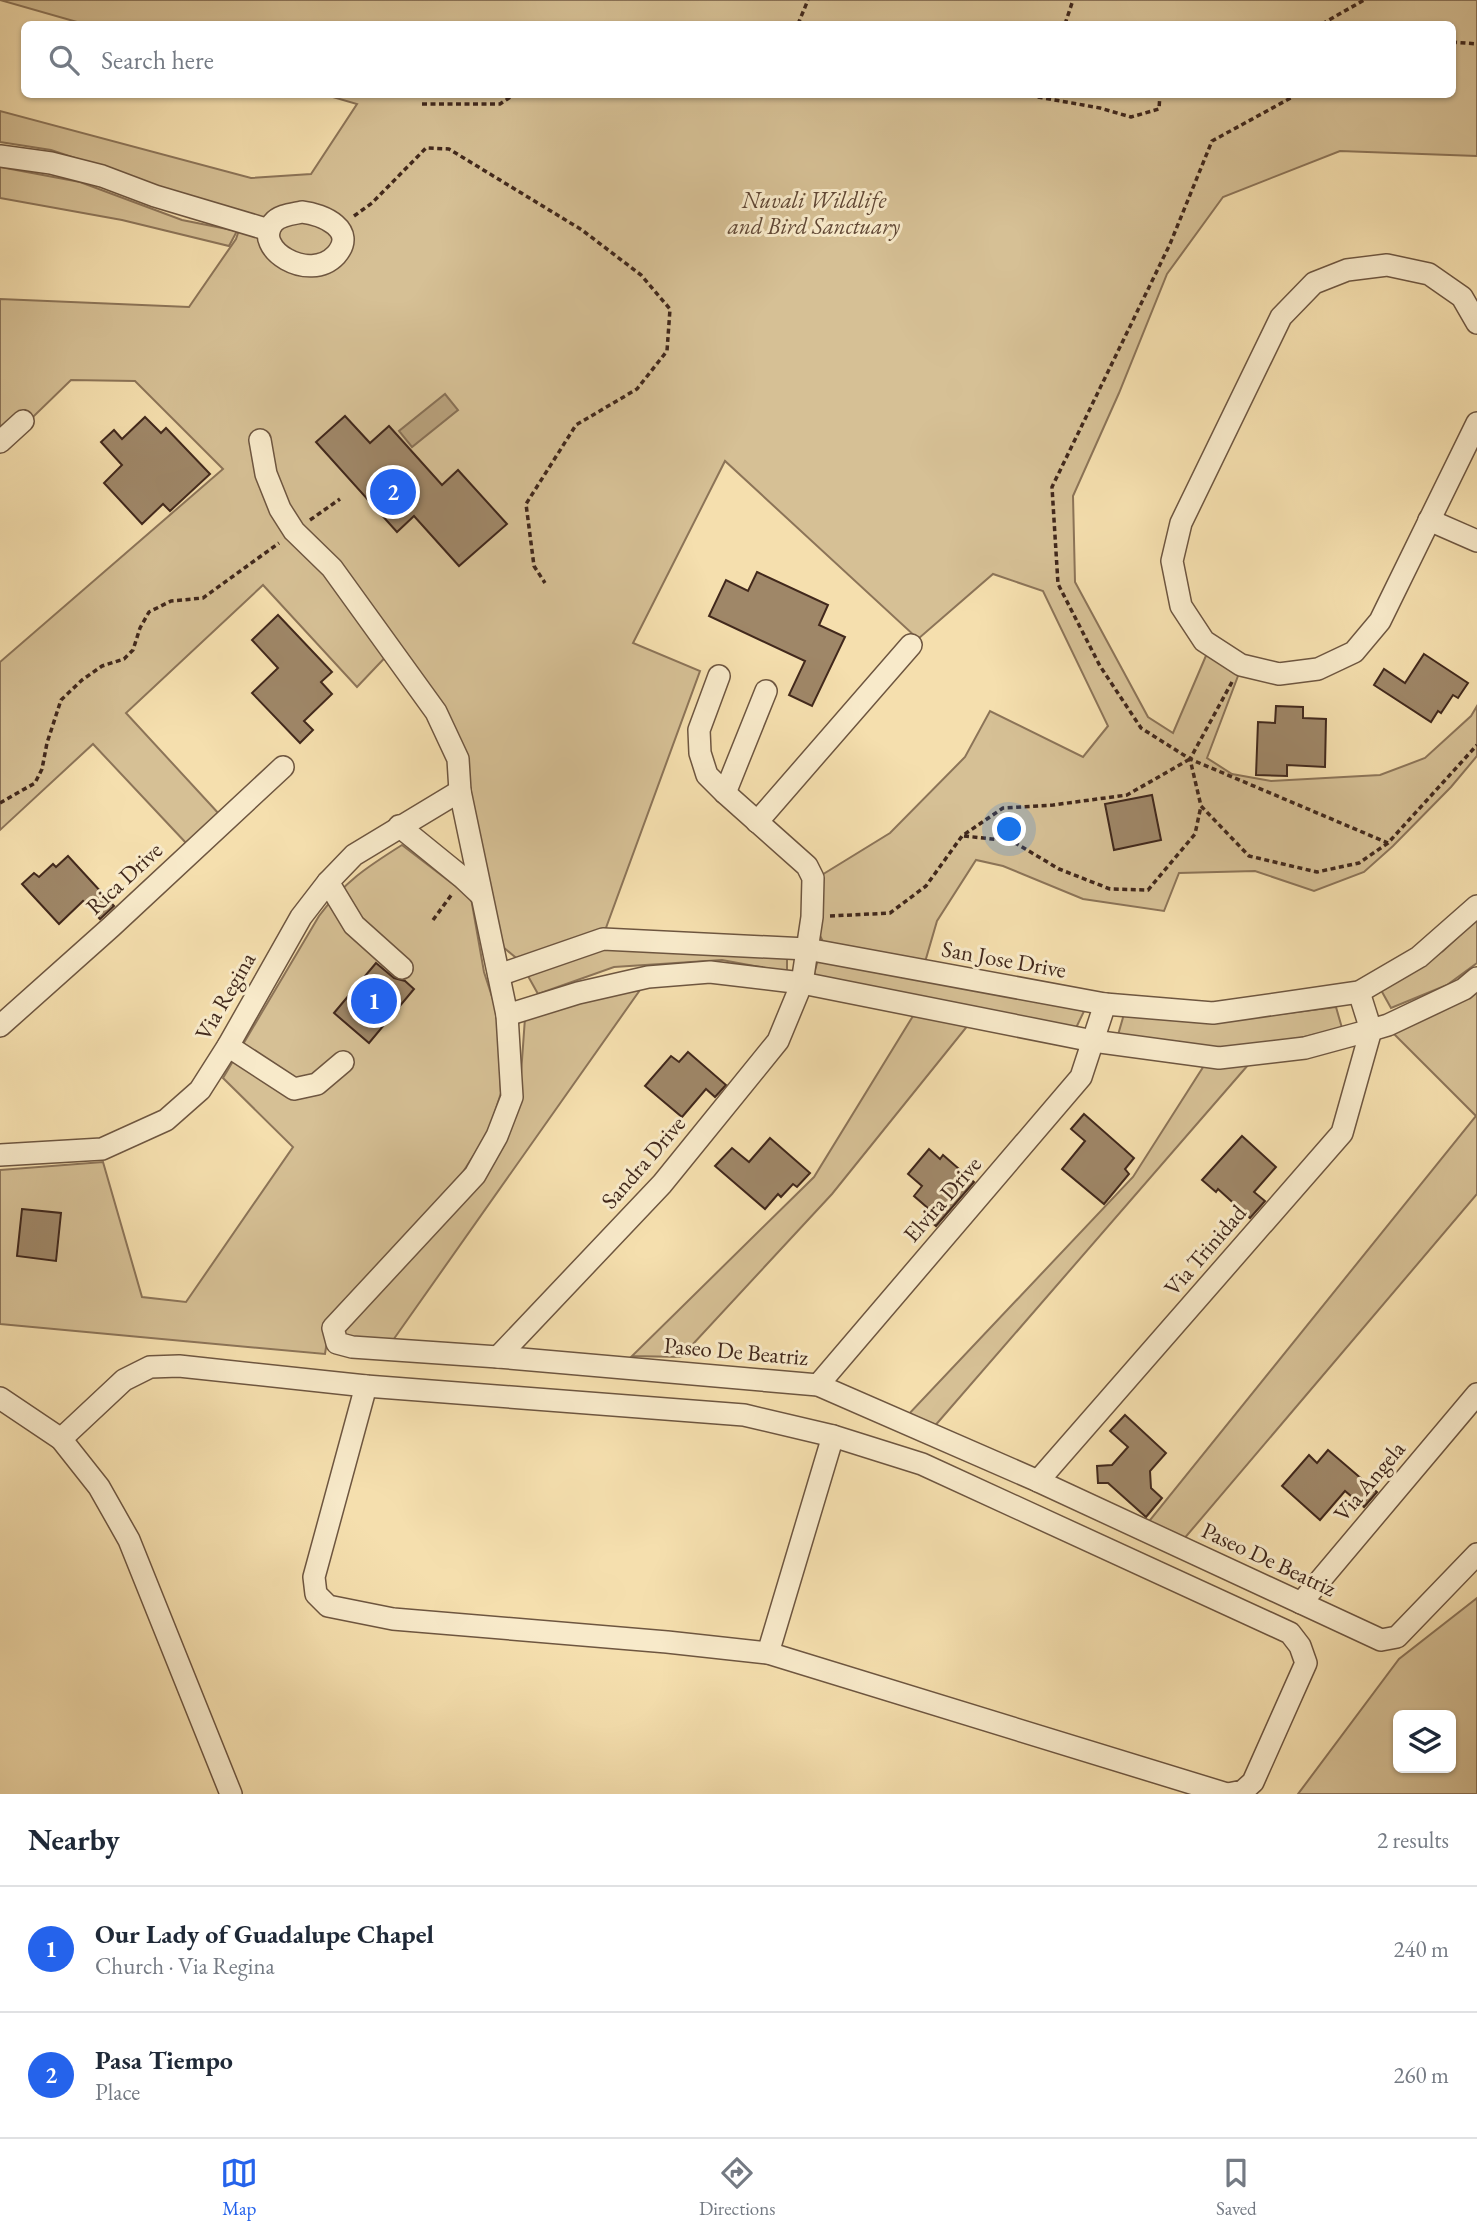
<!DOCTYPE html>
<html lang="en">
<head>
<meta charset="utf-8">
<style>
	:root { --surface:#fff; --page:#f2f2f3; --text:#1f2937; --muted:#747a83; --line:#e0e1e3; --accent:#2563eb }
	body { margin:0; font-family:"EB Garamond",serif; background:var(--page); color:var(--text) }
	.controls { position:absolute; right:21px; bottom:21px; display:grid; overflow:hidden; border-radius:10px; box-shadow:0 2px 5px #0004 }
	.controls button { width:63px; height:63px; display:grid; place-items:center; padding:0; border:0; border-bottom:2px solid var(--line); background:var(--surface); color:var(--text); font:35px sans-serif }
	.you { position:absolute; left:1010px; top:830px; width:24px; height:24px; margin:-18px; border:5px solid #fff; border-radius:50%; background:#1a73e8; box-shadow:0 0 0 10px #1a73e833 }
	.badge { display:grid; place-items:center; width:46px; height:46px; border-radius:50%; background:var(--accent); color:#fff; font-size:23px; font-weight:700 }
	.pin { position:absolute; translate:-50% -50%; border:4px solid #fff; box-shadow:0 2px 7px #0006 }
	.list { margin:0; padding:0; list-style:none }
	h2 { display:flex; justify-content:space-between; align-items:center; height:91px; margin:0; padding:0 28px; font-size:30px }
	h2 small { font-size:23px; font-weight:400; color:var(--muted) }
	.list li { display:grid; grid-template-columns:46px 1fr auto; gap:21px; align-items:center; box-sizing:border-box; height:126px; padding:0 28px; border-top:2px solid var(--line) }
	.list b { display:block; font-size:26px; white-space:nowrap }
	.list p { margin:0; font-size:23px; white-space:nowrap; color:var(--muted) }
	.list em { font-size:23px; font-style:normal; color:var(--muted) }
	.icon { flex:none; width:38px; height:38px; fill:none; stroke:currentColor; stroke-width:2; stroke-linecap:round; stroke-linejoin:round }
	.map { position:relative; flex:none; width:1477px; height:1794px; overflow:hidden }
	.search { position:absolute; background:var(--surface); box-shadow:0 2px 5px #0004; left:21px; right:21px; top:21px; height:77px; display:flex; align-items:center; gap:18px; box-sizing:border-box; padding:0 24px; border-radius:10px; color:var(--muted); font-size:26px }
	.sheet { height:343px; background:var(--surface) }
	nav { display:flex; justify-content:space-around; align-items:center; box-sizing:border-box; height:98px; border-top:2px solid var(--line); background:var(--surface); font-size:19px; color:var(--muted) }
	nav a { display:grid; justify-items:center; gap:4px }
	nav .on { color:var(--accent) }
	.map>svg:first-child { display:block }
	.green { fill:#d6c095; stroke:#8c7458; stroke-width:2; fill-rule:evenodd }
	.water { fill:#b8a17c; stroke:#887156; stroke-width:2 }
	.building { fill:#9f8768; stroke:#41281c; stroke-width:2 }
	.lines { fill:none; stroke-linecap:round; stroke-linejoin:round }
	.minor-casing { stroke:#6e5640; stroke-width:24 }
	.path { stroke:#41281c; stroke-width:3.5; stroke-dasharray:5 3.5; stroke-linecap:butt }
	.minor { stroke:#f8eaca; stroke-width:21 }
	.labels { text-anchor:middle; stroke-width:6; stroke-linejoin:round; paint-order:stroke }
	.park-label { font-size:23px; font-style:italic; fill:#5f4634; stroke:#f8eaca }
	.street-label { font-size:23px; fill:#41281c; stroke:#f8eaca }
</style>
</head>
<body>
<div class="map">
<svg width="1477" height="1794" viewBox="0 0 1477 1794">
	<rect width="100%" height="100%" fill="#f5dfae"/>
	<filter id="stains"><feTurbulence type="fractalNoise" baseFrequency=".00286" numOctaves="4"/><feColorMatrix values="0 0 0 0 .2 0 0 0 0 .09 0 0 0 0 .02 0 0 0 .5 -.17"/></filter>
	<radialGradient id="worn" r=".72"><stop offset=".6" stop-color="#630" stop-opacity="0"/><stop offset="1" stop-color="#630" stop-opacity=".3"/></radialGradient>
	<g class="green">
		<path d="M0,0H1477V156L1340,151L1223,197L1167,274L1119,393L1073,496L1075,582L1148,717L1173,733L1208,651L1241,668L1207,758L1232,774L1271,781L1380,775L1425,758L1471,716L1477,706V756L1451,787L1393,846L1364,872L1314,891L1255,871L1179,873L1164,911L1083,899L1003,866L976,860L937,921L925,962L824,944L815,925L812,881L890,833L965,757L990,711L1083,757L1108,726L1043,591L993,574L918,639L725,461L633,643L700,671L603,936L521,962L503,947L462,754L397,645L357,687L263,585L126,713L220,815L187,844L93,744L0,830V662L223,469L135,381L71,380L33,417L25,410L0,432V299L189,307L236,239L245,212L163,191L114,171L51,150L0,142V111L251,178L311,174L357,104L326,95L1452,94V24H84Z"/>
		<path d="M0,167L80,182L182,220L237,231L229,246L122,220L0,198Z"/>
		<path d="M402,845L471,898L484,972L497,1012L501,1093L488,1133L463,1172L375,1271L329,1328L325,1354L0,1324V1170L103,1162L142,1297L186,1302L293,1147L223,1078L319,916C344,882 367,867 402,845Z"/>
		<path d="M1477,919V963L1447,985L1391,1008L1381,990L1443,951Z"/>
		<path d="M607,948L787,955V972L722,960L614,967L538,994L528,976Z"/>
		<path d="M818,960L1086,1007L1075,1030L813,977Z"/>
		<path d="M1477,988V1194L1183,1540L1146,1525L1476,1116L1392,1032Z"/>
		<path d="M640,990L391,1343L342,1335L381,1275L477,1183L519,1102L525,1018L575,1000Z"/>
		<path d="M1336,1007L1342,1028L1300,1038L1221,1049L1118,1035L1124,1014L1216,1022Z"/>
		<path d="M913,1016L969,1024L832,1194L681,1357L632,1356L814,1177Z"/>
		<path d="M1255,1057L933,1428L905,1418L1133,1177L1207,1061Z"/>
		<path d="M1477,1598V1794H1298L1399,1659ZM1398,1715H1451V1768H1398Z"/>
	</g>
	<path class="water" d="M445,394L458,410L412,447L399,431Z"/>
	<g class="building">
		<path d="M345,416L370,443L389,426L442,485L458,470L507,524L459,566L414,516L397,532L316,442Z"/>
		<path d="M145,417L161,433L166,428L210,474L170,511L163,504L142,524L104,483L122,465L101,442L114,430L122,439Z"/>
		<path d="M757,572L828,605L819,625L845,637L812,706L789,695L805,661L709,616L726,580L748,591Z"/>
		<path d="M278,615L332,672L321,682L332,694L304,721L313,730L300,743L252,693L278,668L252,640Z"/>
		<path d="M1424,654L1468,683L1458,698L1453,695L1441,713L1438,711L1431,722L1374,685L1384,669L1405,683Z"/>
		<path d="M1276,706L1303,707V718L1326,719L1325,767L1287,765V776L1256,775L1258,722L1275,723Z"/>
		<path d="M1152,795L1161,840L1114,850L1105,804Z"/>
		<path d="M68,856L114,906L100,919L83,901L59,924L22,884L34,873L39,877L53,864L56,867Z"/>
		<path d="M376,963L394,978L405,981L414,989L369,1043L334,1013Z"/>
		<path d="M688,1052L726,1085L715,1097L706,1089L682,1117L645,1086L671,1056L679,1062Z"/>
		<path d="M1084,1114L1134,1158L1125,1169L1129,1174L1104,1204L1062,1169L1085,1141L1071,1129Z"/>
		<path d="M1242,1136L1276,1167L1254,1192L1265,1201L1250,1218L1218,1189L1216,1192L1202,1180Z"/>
		<path d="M770,1138L810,1173L797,1187L793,1184L781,1197L778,1194L765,1209L715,1166L732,1148L749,1162Z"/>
		<path d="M929,1149L940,1159L943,1155L974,1182L936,1226L923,1215L929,1209L914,1196L922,1186L908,1174Z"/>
		<path d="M22,1209L61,1213L56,1261L17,1256Z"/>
		<path d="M1125,1415L1166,1453L1150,1471L1151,1488L1162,1498L1146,1517L1108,1483H1098L1097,1466L1112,1465L1128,1447L1110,1431Z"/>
		<path d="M1328,1450L1377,1492L1364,1507L1345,1491L1320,1520L1282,1486L1309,1455L1317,1463Z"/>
	</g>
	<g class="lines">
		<defs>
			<g id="minor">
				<path d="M0,156L51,163L102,176L155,196L269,230"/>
				<path d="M302,212C323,214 358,230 336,255C309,284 252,248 273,223C279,215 293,214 302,212Z"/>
				<path d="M1477,323L1462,297L1429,274L1387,265L1347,270L1314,283L1281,317L1181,523L1172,561L1181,606L1204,641L1241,665L1279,674L1318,669L1354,652L1380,621L1477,423"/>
				<path d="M260,440L266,474L280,509L294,531L332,568L436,712L458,759L460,791L507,1015L512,1097L497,1136L475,1175L333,1328L337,1343L352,1347L498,1357L818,1385L1038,1481L1381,1640L1397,1637L1477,1554"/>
				<path d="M0,442L23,421"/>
				<path d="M1429,520L1477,541"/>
				<path d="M725,793L766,691"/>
				<path d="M757,822L911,645"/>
				<path d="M399,826L463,878L481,895"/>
				<path d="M328,882L354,925L402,968"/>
				<path d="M499,975L603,939L807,949L1105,1004L1213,1013L1359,992L1419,957L1477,906"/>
				<path d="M507,1015L578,993L648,977L710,972L802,983L1093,1041L1219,1058L1305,1048L1371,1030L1388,1025L1464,989L1477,978"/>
				<path d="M0,1026L111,927L283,767"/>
				<path d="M228,1046L294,1089L317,1084L343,1062"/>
				<path d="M0,1155L102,1149L166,1120L200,1090L228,1046L301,917L328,882L354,855L460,791"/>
				<path d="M498,1357L662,1184L778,1041L802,983L812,917L813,878L807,866L725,793L707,775L700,753L699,730L719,676"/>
				<path d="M818,1385L1081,1077L1105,1004"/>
				<path d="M366,1386L314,1577L316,1594L328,1606L393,1619L667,1642L768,1653L1227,1794"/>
				<path d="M0,1398L61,1439L99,1487L129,1540L231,1794"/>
				<path d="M61,1439L124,1380L150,1367L179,1366L366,1386L744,1415L833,1436L922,1464L1290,1633L1300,1646L1306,1663L1253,1782L1243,1791L1228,1794"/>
				<path d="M1038,1481L1342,1133L1371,1030L1359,992"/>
				<path d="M1301,1603L1477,1394"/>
				<path d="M768,1653L833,1436"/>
			</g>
		</defs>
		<use href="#minor" class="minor-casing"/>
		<g class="path">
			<path d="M798,24L808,0"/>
			<path d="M1065,24L1073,0"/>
			<path d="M1322,24L1364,0"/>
			<path d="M1452,42L1477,44"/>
			<path d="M1021,94L1100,108L1131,117L1159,109L1160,94"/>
			<path d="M1298,94L1212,141L1170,244L1052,487L1058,584L1100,666L1141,728L1190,759L1388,843"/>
			<path d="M422,104H500L515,94"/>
			<path d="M354,216L372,203L426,148L449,149L582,230L641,275L670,309L667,351L637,389L576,425L526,504L534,566L545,583"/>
			<path d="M310,520L340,499"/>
			<path d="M1232,682L1190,759L1201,806L1249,856L1317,872L1359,863L1388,843L1477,745"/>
			<path d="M0,803L35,783L42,769L47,743L61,700L82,680L102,666L124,659L133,650L140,628L149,612L171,601L203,598L279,543"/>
			<path d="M964,836L1012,841L1059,869L1110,889L1148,890L1195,834L1201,806"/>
			<path d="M830,916L890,913L926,886L962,836L1003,808L1053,805L1127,795L1190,759"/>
			<path d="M433,920L452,894"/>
		</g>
		<use href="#minor" class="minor"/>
	</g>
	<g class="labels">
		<g class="park-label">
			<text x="814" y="208">Nuvali Wildlife<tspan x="814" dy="26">and Bird Sanctuary</tspan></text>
		</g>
		<g class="street-label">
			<text transform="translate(124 878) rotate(-43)" y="8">Rica Drive</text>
			<text transform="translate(1004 959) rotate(10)" y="8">San Jose Drive</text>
			<text transform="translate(225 996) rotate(-60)" y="8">Via Regina</text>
			<text transform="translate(643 1162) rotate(-49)" y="8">Sandra Drive</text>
			<text transform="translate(942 1199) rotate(-49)" y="8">Elvira Drive</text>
			<text transform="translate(1205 1250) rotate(-49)" y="8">Via Trinidad</text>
			<text transform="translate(736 1351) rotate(5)" y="8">Paseo De Beatriz</text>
			<text transform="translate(1369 1481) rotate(-50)" y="8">Via Angela</text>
			<text transform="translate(1269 1559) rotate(25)" y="8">Paseo De Beatriz</text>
		</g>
	</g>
	<rect width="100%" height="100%" filter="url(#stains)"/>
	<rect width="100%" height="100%" fill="url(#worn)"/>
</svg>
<div class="controls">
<button><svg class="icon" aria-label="layers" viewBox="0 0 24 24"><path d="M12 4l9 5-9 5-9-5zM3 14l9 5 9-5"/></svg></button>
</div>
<div class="you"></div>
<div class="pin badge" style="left:374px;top:1001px">1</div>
<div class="pin badge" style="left:393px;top:492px">2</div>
<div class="search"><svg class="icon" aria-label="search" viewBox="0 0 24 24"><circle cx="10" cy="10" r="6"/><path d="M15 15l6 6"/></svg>Search here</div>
</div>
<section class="sheet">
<h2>Nearby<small>2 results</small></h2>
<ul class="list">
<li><span class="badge">1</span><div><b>Our Lady of Guadalupe Chapel</b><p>Church · Via Regina</p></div><em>240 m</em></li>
<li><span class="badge">2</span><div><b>Pasa Tiempo</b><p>Place</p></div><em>260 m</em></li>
</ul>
</section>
<nav>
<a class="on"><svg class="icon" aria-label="map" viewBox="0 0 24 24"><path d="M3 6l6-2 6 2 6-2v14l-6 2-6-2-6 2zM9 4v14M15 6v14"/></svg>Map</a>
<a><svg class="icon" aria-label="directions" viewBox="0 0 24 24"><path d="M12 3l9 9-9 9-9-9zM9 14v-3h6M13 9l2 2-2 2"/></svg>Directions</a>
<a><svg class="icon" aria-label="saved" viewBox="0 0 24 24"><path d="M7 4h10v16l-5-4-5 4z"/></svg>Saved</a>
</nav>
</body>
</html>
